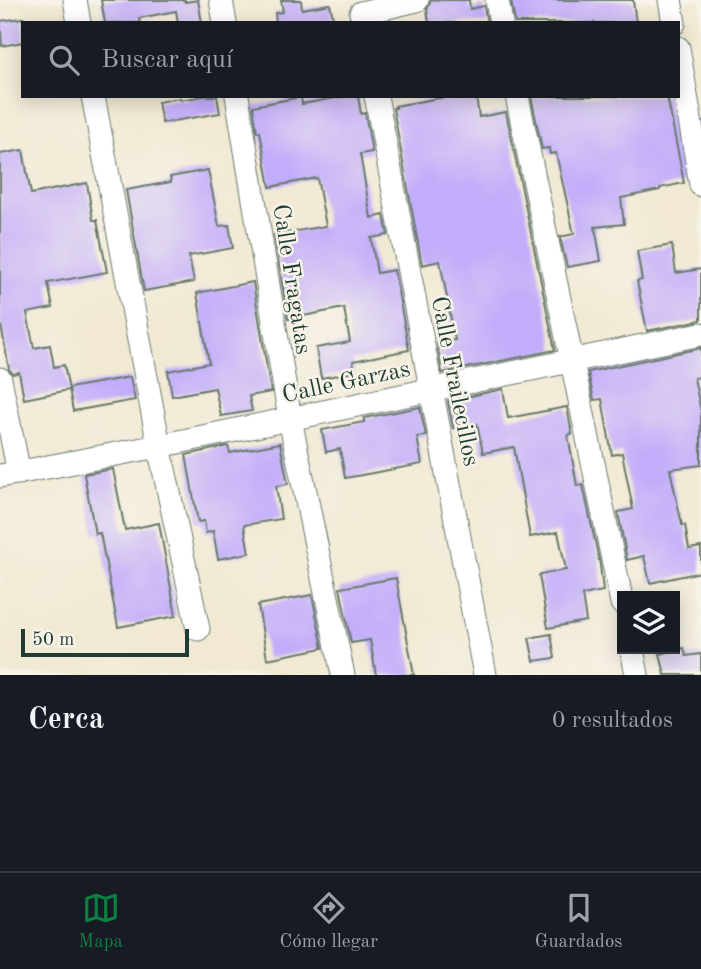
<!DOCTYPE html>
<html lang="es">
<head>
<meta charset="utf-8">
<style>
	:root { --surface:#171b24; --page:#242831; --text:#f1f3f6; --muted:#9ea1a6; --line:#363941; --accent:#0b8043 }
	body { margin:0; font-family:"Old Standard TT",serif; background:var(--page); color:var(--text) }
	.controls { position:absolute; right:21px; bottom:21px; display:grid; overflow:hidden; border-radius:0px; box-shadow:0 4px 18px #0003 }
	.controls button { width:63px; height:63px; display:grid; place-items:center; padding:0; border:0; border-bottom:2px solid var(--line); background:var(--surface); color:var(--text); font:35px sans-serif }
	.scale { position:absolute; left:21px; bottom:18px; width:168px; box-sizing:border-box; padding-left:7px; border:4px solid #1f3d34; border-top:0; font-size:19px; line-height:24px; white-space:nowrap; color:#1f3d34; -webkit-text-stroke:5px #f7f3e8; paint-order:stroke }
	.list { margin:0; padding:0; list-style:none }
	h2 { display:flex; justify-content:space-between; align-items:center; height:91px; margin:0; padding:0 28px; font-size:30px }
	h2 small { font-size:23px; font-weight:400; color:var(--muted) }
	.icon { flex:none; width:38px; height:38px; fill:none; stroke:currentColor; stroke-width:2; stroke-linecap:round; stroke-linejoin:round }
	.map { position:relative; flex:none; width:701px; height:675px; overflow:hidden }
	.search { position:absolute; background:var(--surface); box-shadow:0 4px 18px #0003; left:21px; right:21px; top:21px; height:77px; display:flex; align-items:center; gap:18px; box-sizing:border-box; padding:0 24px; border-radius:0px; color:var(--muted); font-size:26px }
	.sheet { height:196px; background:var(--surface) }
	nav { display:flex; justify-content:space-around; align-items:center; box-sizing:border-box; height:98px; border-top:2px solid var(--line); background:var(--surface); font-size:19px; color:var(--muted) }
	nav a { display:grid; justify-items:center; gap:4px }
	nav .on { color:var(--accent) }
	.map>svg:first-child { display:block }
	.building { fill:#c2adfa }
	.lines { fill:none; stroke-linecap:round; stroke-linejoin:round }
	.minor-casing { stroke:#68796c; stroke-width:25 }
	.minor { stroke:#fff; stroke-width:23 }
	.labels { text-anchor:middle; stroke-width:5; stroke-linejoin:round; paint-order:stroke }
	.street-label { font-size:24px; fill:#1f3d34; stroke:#f7f3e8 }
</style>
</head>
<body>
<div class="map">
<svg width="701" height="675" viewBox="0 0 701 675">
	<rect width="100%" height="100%" fill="#f7f3e8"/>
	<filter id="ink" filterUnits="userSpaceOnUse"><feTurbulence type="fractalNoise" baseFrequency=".0143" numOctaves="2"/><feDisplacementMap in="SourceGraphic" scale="14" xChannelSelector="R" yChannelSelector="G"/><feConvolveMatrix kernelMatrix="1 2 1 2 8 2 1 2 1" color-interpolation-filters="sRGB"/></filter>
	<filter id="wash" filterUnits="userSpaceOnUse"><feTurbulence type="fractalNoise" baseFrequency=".00686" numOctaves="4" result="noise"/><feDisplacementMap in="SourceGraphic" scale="28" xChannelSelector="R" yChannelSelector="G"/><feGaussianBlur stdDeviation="1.57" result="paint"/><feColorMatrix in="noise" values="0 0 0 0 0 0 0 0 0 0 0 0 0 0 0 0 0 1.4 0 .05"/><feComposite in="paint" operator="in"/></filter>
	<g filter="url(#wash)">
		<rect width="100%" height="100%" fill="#f1e9d3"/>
		<g id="blocks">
			<g class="building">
				<path d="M101,0H185V2L198,0L202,23H178L176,11L139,18L140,23H105Z"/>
				<path d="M281,0H301L302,9L330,4L334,23H276L275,13L283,12Z"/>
				<path d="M431,0H469L470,9L484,6L487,23H429L427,10Z"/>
				<path d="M518,0H633L636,23H515L511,1Z"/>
				<path d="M23,18V42L2,46L0,21Z"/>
				<path d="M204,96H217L220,113L162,123L158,102L180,98L181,100Z"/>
				<path d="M346,96H358L361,114L365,113L372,152L360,154L371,218L384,215L388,235L371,238L377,273L394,270L409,350L353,361L355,372L321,378L316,348L350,342L344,308L288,319L274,235L326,226L317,178L270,187L260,132H257L253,106L301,97L302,104Z"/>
				<path d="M450,96H476L479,117L506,112L555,350L442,373L437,343L455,340L440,261L422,265L393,108H396L395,106Z"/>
				<path d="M531,96H667L684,183L660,188V190L621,198L624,224L595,227L601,261L567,267L560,237L574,234L556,153L550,154L549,148L542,149Z"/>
				<path d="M23,150L31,194L87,183L93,220H97L107,272L48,283L53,308L27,313L34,348L50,345L54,367L64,365L69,390L24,399L19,372L13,374L9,369L0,320V154Z"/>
				<path d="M208,170L219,226L229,225L233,248L189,256L194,282L144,291L126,190L171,182L170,177Z"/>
				<path d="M672,245L676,273L701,269V320L647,331L637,281L642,280L637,251Z"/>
				<path d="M253,282L271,392L249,396L252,411L221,416L215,388L172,396L168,371L209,363L197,293Z"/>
				<path d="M701,348V377L694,378L701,411V465L670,469L682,525H685L689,549L701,547V572L650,583L644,556L627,560L618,512L633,509L622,453L612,455L602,399L594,400L588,372Z"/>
				<path d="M130,377L135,400L73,411L69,388Z"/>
				<path d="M503,389L508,418L567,407L572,434L568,435L577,486L583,485L600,565L603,591L582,595L586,621L548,628L539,575L566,570L558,532L530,537L514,447L483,453L477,424L453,428L448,401Z"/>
				<path d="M420,407L426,436L417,437L422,464L345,478L340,449L326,452L322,430L364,422V418Z"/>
				<path d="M280,443L288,484L276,486L281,519L244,525L249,553L218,559L213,531L206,533L204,521L198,522L186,455L228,446L230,453Z"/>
				<path d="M113,469L125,530L159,523L176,616L118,627L100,533L95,534L84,474Z"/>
				<path d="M396,578L414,675H376L370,640L351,643L340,588Z"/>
				<path d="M312,595L323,648L267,659L258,605Z"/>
				<path d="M551,634L555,658L534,661L529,638Z"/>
				<path d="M684,648L686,656L701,654V675H665L660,654Z"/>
			</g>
		</g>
	</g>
	<g filter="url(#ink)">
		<use href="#blocks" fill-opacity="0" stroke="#68796c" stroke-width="2"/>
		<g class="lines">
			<defs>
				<g id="minor">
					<path d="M75,0L79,23"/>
					<path d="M221,0L225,23"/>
					<path d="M497,0L501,23"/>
					<path d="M670,0L674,23"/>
					<path d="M361,13L417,0"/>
					<path d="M678,48L701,185"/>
					<path d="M93,96L159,446L198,629"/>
					<path d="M237,96L290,419L343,675"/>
					<path d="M376,96L485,675"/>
					<path d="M517,96L622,603"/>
					<path d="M0,379L19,473"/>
					<path d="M0,476L159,446L701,334"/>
					<path d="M632,649L637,675"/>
				</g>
			</defs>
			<use href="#minor" class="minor-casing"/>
			<use href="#minor" class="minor"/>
		</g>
	</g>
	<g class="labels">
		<g class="street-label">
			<text transform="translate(293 279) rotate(81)" y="8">Calle Fragatas</text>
			<text transform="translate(346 381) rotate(-12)" y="8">Calle Garzas</text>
			<text transform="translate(456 381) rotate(79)" y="8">Calle Frailecillos</text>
		</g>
	</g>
</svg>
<div class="controls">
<button><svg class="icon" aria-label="layers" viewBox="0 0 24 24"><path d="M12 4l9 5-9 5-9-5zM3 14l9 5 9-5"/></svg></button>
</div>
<div class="scale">50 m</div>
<div class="search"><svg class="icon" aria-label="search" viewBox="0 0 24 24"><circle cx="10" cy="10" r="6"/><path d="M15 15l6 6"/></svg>Buscar aquí</div>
</div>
<section class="sheet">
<h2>Cerca<small>0 resultados</small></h2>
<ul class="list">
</ul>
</section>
<nav>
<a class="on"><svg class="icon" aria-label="map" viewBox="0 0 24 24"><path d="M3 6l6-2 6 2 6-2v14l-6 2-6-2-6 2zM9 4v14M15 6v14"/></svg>Mapa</a>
<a><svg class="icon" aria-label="directions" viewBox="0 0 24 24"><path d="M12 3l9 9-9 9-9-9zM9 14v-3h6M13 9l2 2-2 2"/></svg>Cómo llegar</a>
<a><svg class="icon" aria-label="saved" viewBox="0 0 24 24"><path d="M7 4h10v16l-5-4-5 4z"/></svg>Guardados</a>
</nav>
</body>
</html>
